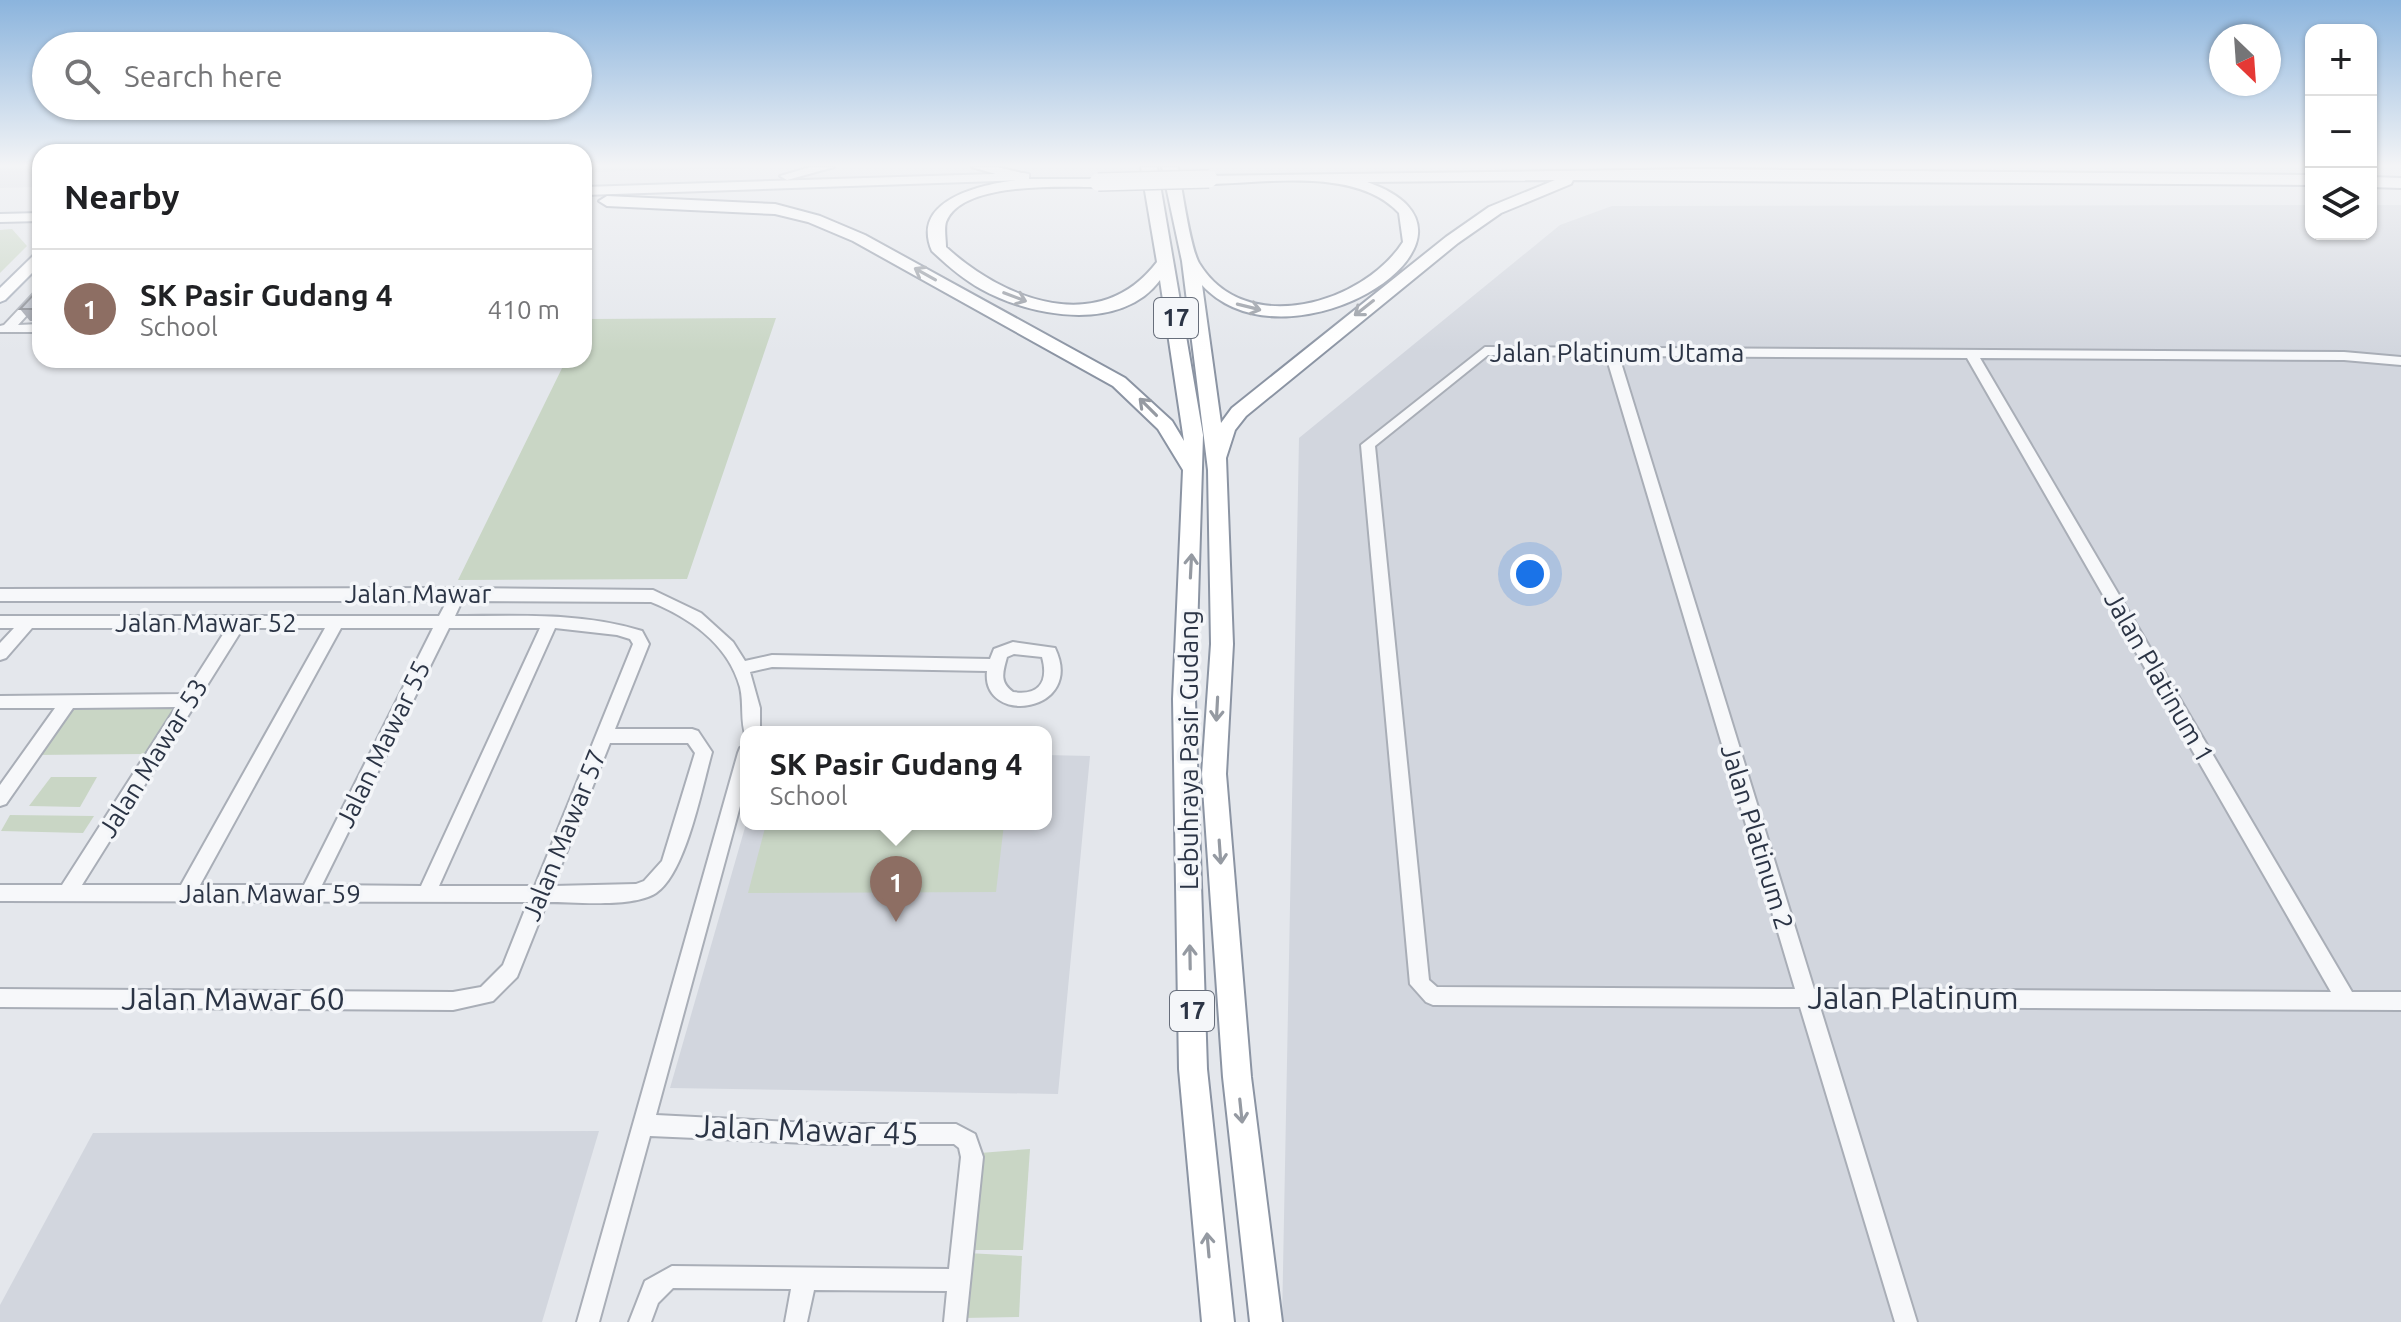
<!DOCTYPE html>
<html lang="en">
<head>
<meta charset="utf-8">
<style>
	:root { --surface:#fff; --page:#f2f2f2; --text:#202124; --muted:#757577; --line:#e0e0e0; --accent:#ea580c }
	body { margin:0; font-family:Ubuntu,sans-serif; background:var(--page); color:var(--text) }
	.controls { position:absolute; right:24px; top:24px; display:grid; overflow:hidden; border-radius:16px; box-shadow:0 2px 6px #0004 }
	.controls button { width:72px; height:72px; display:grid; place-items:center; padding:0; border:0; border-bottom:2px solid var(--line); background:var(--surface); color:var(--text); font:40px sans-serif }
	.compass { position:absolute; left:2209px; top:24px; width:72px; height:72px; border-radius:50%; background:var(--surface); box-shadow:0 2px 6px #0004; rotate:155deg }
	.you { position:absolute; left:1530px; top:574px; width:28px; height:28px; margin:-20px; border:6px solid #fff; border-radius:50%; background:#1a73e8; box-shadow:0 0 0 12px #1a73e833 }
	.badge { display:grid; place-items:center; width:52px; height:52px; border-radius:50%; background:var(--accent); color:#fff; font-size:26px; font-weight:700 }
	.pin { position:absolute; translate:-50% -66px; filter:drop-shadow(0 2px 4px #0008) }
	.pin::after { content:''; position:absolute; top:42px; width:28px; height:24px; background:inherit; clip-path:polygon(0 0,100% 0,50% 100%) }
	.popup { position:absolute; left:740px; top:726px; width:312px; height:104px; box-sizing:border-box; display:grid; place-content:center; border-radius:16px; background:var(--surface); filter:drop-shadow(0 2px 6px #0005); font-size:26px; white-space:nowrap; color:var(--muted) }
	.popup b { font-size:30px; color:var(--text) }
	.popup::after { content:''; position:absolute; left:50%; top:100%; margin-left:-16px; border:16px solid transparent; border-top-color:var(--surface) }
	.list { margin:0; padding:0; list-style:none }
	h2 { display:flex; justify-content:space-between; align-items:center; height:104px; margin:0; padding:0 32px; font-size:34px }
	h2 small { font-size:26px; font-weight:400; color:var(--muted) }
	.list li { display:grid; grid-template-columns:52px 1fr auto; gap:24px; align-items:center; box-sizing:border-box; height:120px; padding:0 32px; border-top:2px solid var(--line) }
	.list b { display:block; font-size:30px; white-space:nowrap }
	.list p { margin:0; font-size:26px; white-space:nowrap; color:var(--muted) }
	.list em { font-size:26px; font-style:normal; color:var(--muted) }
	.icon { flex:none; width:44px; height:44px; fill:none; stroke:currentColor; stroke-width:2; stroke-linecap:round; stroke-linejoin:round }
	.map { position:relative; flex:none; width:2401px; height:1322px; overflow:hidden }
	.search { position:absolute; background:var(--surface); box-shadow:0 2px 6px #0004; left:32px; top:32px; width:560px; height:88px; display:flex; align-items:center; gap:20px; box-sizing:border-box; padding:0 28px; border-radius:44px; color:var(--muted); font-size:30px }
	.panel { position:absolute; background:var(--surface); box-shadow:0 2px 6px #0004; left:32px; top:144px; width:560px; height:224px; border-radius:24px }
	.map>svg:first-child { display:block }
	.built { fill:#d2d6de }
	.green { fill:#c9d6c5 }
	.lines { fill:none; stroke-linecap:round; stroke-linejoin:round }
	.minor-casing { stroke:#a9aeb7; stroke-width:4 }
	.major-casing { stroke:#a3abb8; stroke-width:4 }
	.highway-casing { stroke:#8b94a3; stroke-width:4 }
	.minor { fill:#f7f8fa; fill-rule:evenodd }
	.major { fill:#fff; fill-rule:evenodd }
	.highway { fill:#fff; fill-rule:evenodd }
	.highway-bridge-casing { stroke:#8b94a3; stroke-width:20; stroke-linecap:butt }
	.highway-bridge { stroke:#fff; stroke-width:17 }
	.wall { fill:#a1a5ae }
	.building { fill:#bbc0ca; stroke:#83868d; stroke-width:2 }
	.oneway { stroke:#959aa2 }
	.labels { text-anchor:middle; stroke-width:7; stroke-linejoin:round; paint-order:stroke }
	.shield { fill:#f4f6f9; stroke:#676e7b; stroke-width:2 }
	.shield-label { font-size:24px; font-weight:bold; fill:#2b3445 }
	.street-label { font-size:26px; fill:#2b3445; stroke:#f4f6f9 }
	.near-street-label { font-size:32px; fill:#2b3445; stroke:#f4f6f9 }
</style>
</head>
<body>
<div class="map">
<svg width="2401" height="1322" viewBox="0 0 2401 1322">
	<rect width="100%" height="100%" fill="#e4e7ec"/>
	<g class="built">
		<path d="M0,167H40V187L0,188Z"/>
		<path d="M584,167H787L584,172Z"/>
		<path d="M2311,205V234H2371V205H2401V1322H1282L1299,438L1560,225L1612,206Z"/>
		<path d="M1046,755L1090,756L1058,1094L670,1088L746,824H1046Z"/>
		<path d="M599,1131L542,1322H0V1305L93,1133Z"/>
	</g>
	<g class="green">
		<path d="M12,229L27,246L0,273V230Z"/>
		<path d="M776,318L687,579L458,580L566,360H584L587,319Z"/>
		<path d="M71,708L175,709L145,754L33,755Z"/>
		<path d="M51,777H97L80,807L29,806Z"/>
		<path d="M10,815L94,816L83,833L1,831Z"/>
		<path d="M766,824H1004L996,892L748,893Z"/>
		<path d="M1030,1149L1023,1250H970L980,1153Z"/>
		<path d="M967,1253L1022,1256L1019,1317L963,1318Z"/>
	</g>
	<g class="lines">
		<defs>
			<g id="minor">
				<path d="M40,290V301L18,325L40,324V332H0V326L4,325L36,291Z"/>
				<path d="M1485,347L2344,352L2401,357V365L2344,360L1980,358L2352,992H2401V1010L1820,1007L1917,1322H1895L1800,1007L1433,1005L1426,1002L1410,984L1361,445ZM1488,355L1606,356L1795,989L1437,987L1429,980L1375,446ZM1619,356L1967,358L2331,992L1814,989Z"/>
				<path d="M458,588L653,590L701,613L733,642L745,661L772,655L990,659L994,649L1013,642L1055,648C1086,713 981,727 987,671L772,667L750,672L760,708V732H746V737C740,722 744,703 740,687C728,644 690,618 651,602L462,601L455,616C517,616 582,612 642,631L649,644L615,729H692L698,731L712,752C702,787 686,873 656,893C633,908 575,902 547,902L517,977L493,1001L453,1010L0,1007V989L453,992L481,987L503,965L528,902L0,901V885H62L176,707L73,708L6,804L0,806V785L55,708H0V696L185,694L227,628H32L6,658L0,660V643L14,628H0V616H439L447,601H0V589ZM243,628H325L181,885H82ZM341,628H433L304,885H200ZM449,628H540L421,886L322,885ZM555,628L617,635L630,639L633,644L535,886H439ZM1014,654L1042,657C1049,682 1039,696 1013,692C999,682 1003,672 1007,657ZM610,743H688L695,753L662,861L644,881L636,884L553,886Z"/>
				<path d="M746,746V784L656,1115L829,1124H956L975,1134L983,1157L966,1322H944L947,1291L814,1290L807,1322H785L791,1289L673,1288L658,1303L651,1322H629L645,1281L672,1266L949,1269L961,1157L959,1148L954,1144H829L650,1136L599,1322H577L738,753L740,748Z"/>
			</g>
			<g id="major">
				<path d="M811,167H834L787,180L780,176Z"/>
				<path d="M1024,173L1029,174V180L584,195V187Z"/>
				<path d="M40,213V221L0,222V214Z"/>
				<path d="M40,253V265L5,300L0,302V288L35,254Z"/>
			</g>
			<g id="highway">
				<path d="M972,167H997L1026,174L1027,179H1103L1106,182L1098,187C1062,187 962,181 946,222C944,229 946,239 946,247C1005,301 1100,337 1157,262L1141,167H1157L1203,435L1195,699L1207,1069L1234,1322H1202L1179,1069L1173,699L1183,470L1158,429L1113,386L853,241L808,222L775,214L607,206L599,201L607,196L775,204L820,216L865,235L1125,378L1172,421L1184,441L1160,280C1121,333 1031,317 981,289C963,279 948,266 932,251C910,200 980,185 1016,180Z"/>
				<path d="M1162,167H1178C1182,189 1190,247 1199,263C1245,339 1363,304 1403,242L1399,213C1357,167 1267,183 1209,184L1204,182V176L1701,169L2311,175V185L1573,180L1571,184L1501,213L1458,243L1246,416L1235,430L1226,458L1233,644L1226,774L1251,1077L1282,1322H1250L1223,1077L1202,774L1211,644L1208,470L1182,261ZM1555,180L1489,207L1446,237L1232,408L1221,423L1202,285C1289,380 1520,235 1367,182Z"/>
				<path d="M2371,177L2401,178V188L2371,187Z"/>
			</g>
		</defs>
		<use href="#minor" class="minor-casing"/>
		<use href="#major" class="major-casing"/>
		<use href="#highway" class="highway-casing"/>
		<use href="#minor" class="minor"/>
		<use href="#major" class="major"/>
		<use href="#highway" class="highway"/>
		<defs>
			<path id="highway-bridge" d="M1098,182L1209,179"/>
		</defs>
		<use href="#highway-bridge" class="highway-bridge-casing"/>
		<use href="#highway-bridge" class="highway-bridge"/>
	</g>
	<path class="wall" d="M40,291V321H30L20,309Z"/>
	<path class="building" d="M37,291H40V309H20Z"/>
	<defs><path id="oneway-shaft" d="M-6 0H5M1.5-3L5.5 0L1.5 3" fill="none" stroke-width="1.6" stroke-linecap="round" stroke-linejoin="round" transform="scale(2)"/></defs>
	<g class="oneway">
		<use href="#oneway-shaft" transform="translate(925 274) rotate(-151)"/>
		<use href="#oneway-shaft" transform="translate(1015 297) rotate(21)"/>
		<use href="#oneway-shaft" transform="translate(1249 307) rotate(14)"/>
		<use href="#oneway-shaft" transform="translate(1364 308) rotate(142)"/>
		<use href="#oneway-shaft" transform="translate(1148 407) rotate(-135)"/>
		<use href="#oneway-shaft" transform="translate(1191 566) rotate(-87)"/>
		<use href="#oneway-shaft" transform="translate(1217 709) rotate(93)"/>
		<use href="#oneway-shaft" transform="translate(1220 852) rotate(86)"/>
		<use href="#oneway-shaft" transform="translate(1190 957) rotate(-91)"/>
		<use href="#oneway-shaft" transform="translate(1241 1111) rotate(84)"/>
		<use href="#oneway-shaft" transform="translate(1208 1245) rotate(-95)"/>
	</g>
	<linearGradient id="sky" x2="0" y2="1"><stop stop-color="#8bb4dd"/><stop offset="0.47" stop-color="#f3f4f6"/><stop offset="1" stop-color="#f3f4f6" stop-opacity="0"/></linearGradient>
	<rect width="2401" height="352" fill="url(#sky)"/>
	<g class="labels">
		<g class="shield">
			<rect x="1154" y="298" width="44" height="40" rx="6"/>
			<rect x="1170" y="991" width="44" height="40" rx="6"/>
		</g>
		<g class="shield-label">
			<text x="1176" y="326">17</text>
			<text x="1192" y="1019">17</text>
		</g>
		<g class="street-label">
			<text x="1617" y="362">Jalan Platinum Utama</text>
			<text x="418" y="603">Jalan Mawar</text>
			<text x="206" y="632">Jalan Mawar 52</text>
			<text transform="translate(2159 677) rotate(60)" y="9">Jalan Platinum 1</text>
			<text transform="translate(383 744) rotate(-64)" y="9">Jalan Mawar 55</text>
			<text transform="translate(1189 750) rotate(-90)" y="9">Lebuhraya Pasir Gudang</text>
			<text transform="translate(153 758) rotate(-58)" y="9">Jalan Mawar 53</text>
			<text transform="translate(564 835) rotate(-68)" y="9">Jalan Mawar 57</text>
			<text transform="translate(1757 837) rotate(73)" y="9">Jalan Platinum 2</text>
			<text x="270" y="903">Jalan Mawar 59</text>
		</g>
		<g class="near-street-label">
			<text x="1913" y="1009">Jalan Platinum</text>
			<text x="233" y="1010">Jalan Mawar 60</text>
			<text transform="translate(807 1130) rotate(2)" y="11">Jalan Mawar 45</text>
		</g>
	</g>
</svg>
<div class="controls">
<button>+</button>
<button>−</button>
<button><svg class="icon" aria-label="layers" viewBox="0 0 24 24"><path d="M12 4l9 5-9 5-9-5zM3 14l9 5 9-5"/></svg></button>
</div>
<svg class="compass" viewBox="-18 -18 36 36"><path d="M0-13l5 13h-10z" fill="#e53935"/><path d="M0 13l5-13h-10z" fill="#757577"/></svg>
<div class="you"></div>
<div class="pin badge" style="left:896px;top:922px;background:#8d6e63">1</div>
<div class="popup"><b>SK Pasir Gudang 4</b>School</div>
<div class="search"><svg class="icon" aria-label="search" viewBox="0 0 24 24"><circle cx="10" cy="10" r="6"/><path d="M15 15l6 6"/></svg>Search here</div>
<section class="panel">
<h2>Nearby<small></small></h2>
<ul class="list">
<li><span class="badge" style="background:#8d6e63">1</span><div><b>SK Pasir Gudang 4</b><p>School</p></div><em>410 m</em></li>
</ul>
</section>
</div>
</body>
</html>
